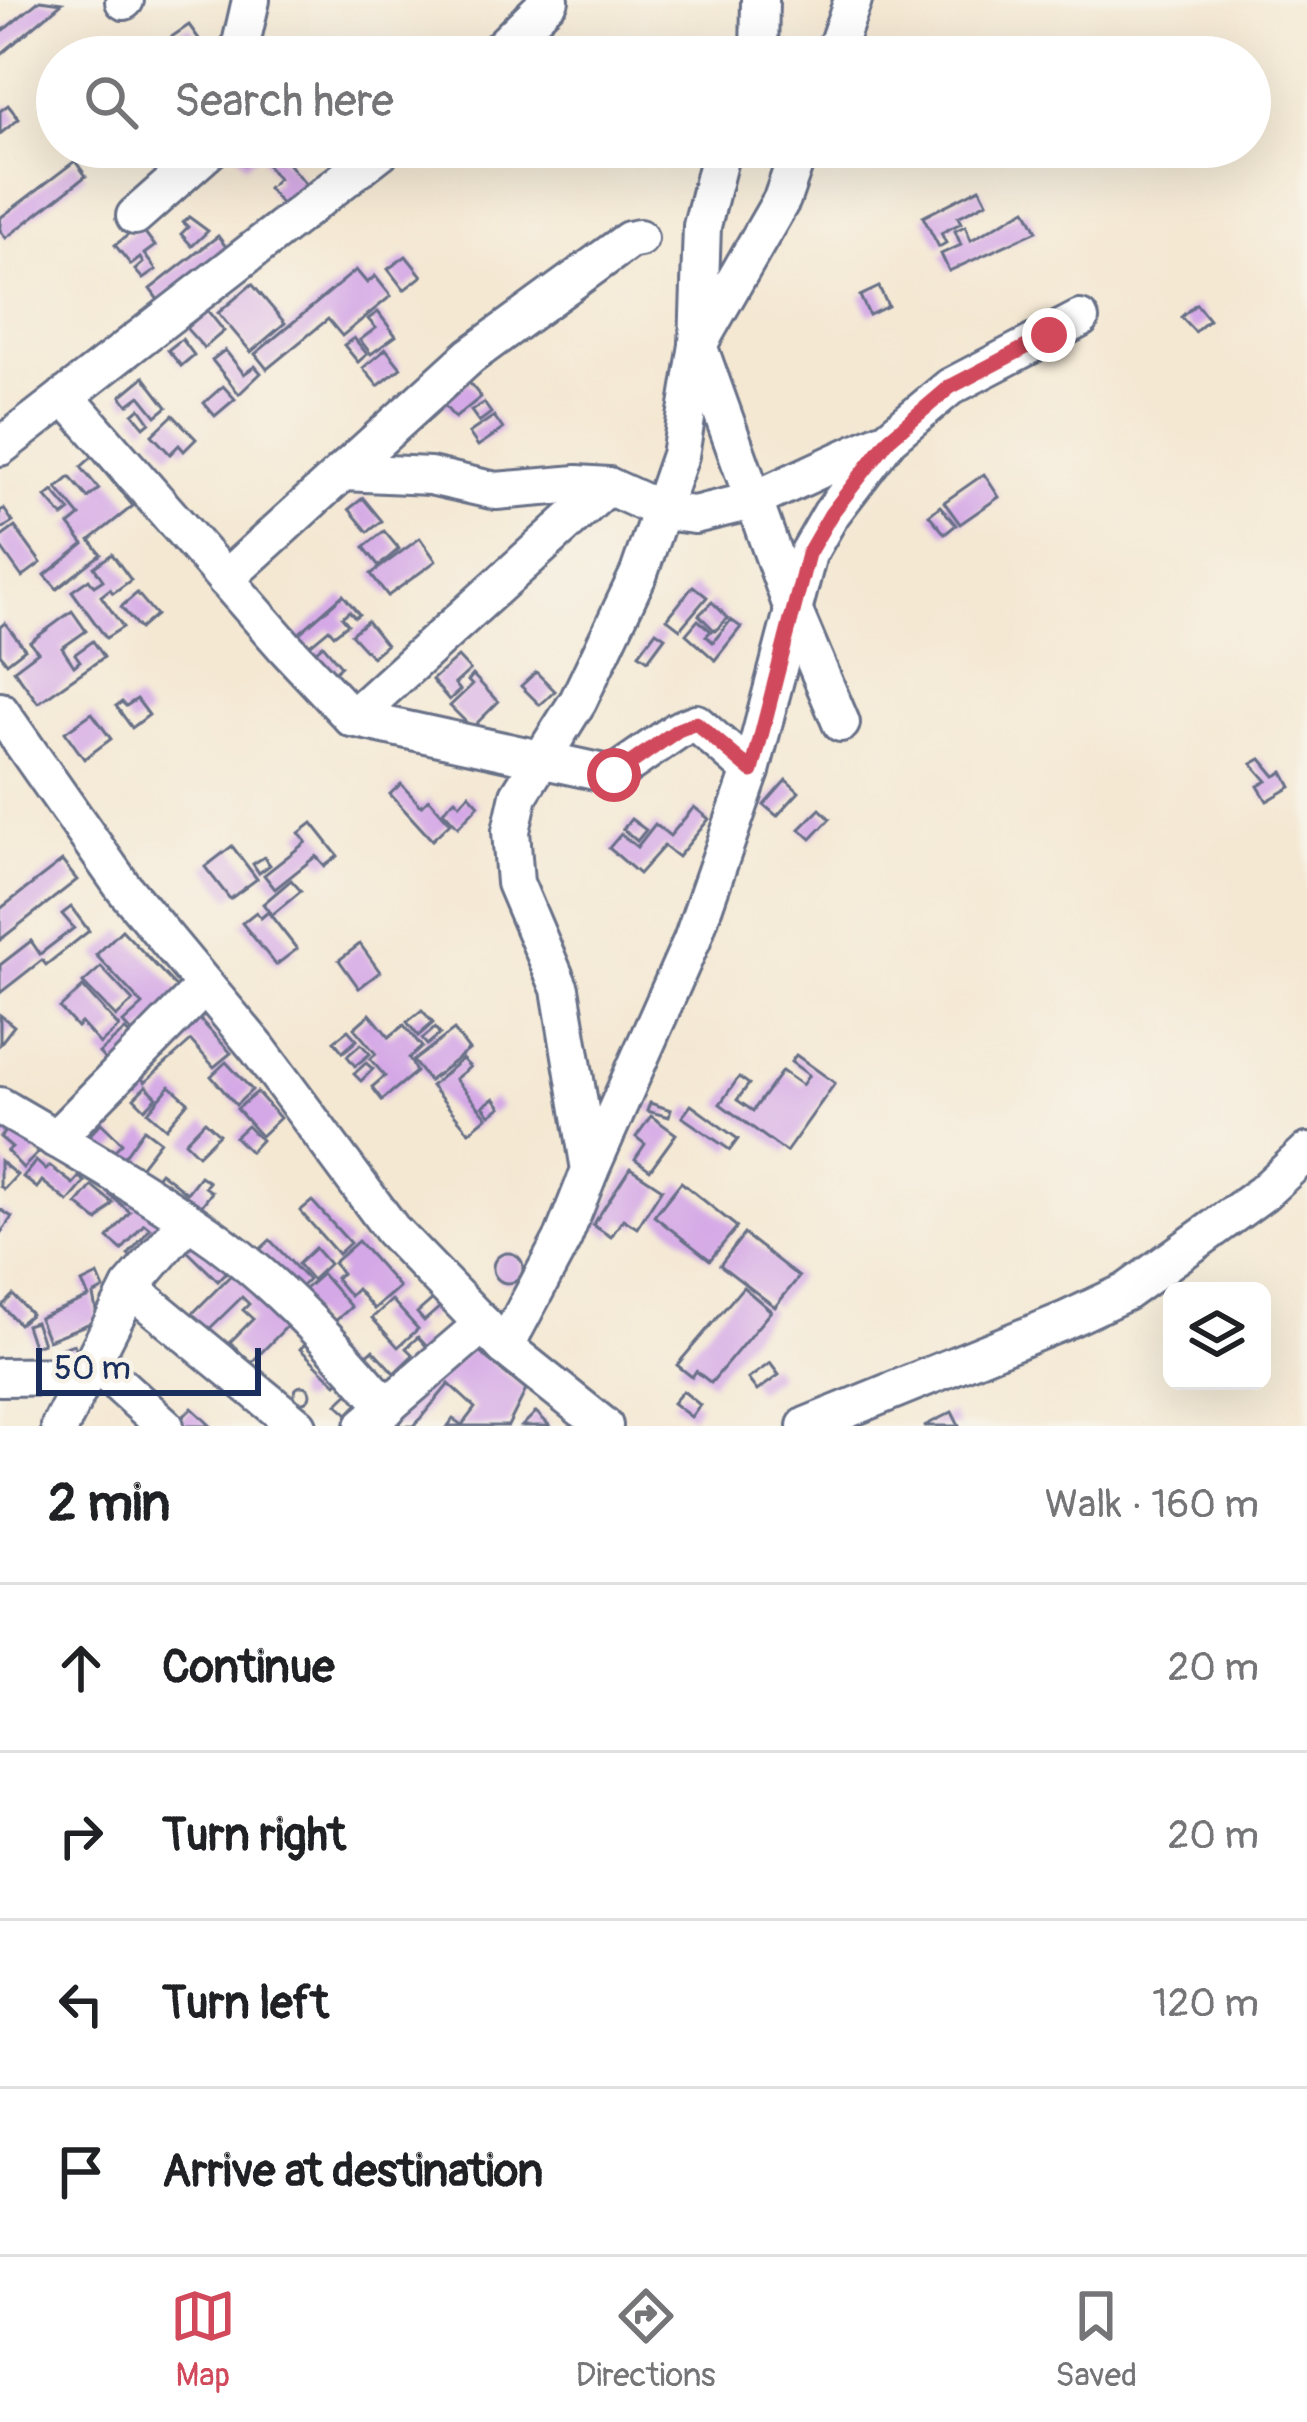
<!DOCTYPE html>
<html lang="en">
<head>
<meta charset="utf-8">
<style>
	:root { --surface:#fff; --page:#f6f6f6; --text:#202124; --muted:#757577; --line:#e0e0e0; --accent:#d1495b }
	body { margin:0; font-family:Pangolin,sans-serif; background:var(--page); color:var(--text) }
	.controls { position:absolute; right:36px; bottom:36px; display:grid; overflow:hidden; border-radius:18px; box-shadow:0 12px 48px #0002 }
	.controls button { width:108px; height:108px; display:grid; place-items:center; padding:0; border:0; border-bottom:3px solid var(--line); background:var(--surface); color:var(--text); font:60px sans-serif }
	.scale { position:absolute; left:36px; bottom:30px; width:225px; box-sizing:border-box; padding-left:12px; border:6px solid #1b2f5e; border-top:0; font-size:33px; line-height:42px; white-space:nowrap; color:#1b2f5e; -webkit-text-stroke:9px #f7f3e8; paint-order:stroke }
	.stop { position:absolute; width:36px; height:36px; margin:-27px; border:9px solid #d1495b; border-radius:50%; background:#fff }
	.stop.end { background:#d1495b; border-color:#fff; box-shadow:0 3px 12px #0008 }
	.list { margin:0; padding:0; list-style:none }
	h2 { display:flex; justify-content:space-between; align-items:center; height:156px; margin:0; padding:0 48px; font-size:51px }
	h2 small { font-size:39px; font-weight:400; color:var(--muted) }
	.list li { display:grid; grid-template-columns:78px 1fr auto; gap:36px; align-items:center; box-sizing:border-box; height:168px; padding:0 48px; border-top:3px solid var(--line) }
	.list b { display:block; font-size:45px; white-space:nowrap }
	.list em { font-size:39px; font-style:normal; color:var(--muted) }
	.icon { flex:none; width:66px; height:66px; fill:none; stroke:currentColor; stroke-width:2; stroke-linecap:round; stroke-linejoin:round }
	.map { position:relative; flex:none; width:1307px; height:1426px; overflow:hidden }
	.search { position:absolute; background:var(--surface); box-shadow:0 12px 48px #0002; left:36px; right:36px; top:36px; height:132px; display:flex; align-items:center; gap:30px; box-sizing:border-box; padding:0 42px; border-radius:66px; color:var(--muted); font-size:45px }
	.sheet { height:828px; background:var(--surface) }
	nav { display:flex; justify-content:space-around; align-items:center; box-sizing:border-box; height:168px; border-top:3px solid var(--line); background:var(--surface); font-size:33px; color:var(--muted) }
	nav a { display:grid; justify-items:center; gap:6px }
	nav .on { color:var(--accent) }
	.map>svg:first-child { display:block }
	.building { fill:#d4a7e6 }
	.lines { fill:none; stroke-linecap:round; stroke-linejoin:round }
	.minor-casing { stroke:#677087; stroke-width:42 }
	.minor { stroke:#fff; stroke-width:36 }
	.route { stroke:#d1495b; stroke-width:15 }
</style>
</head>
<body>
<div class="map">
<svg width="1307" height="1426" viewBox="0 0 1307 1426">
	<rect width="100%" height="100%" fill="#f7f3e8"/>
	<filter id="ink" filterUnits="userSpaceOnUse"><feTurbulence type="fractalNoise" baseFrequency=".00833" numOctaves="2"/><feDisplacementMap in="SourceGraphic" scale="24" xChannelSelector="R" yChannelSelector="G"/><feConvolveMatrix kernelMatrix="1 2 1 2 8 2 1 2 1" color-interpolation-filters="sRGB"/></filter>
	<filter id="wash" filterUnits="userSpaceOnUse"><feTurbulence type="fractalNoise" baseFrequency=".004" numOctaves="4" result="noise"/><feDisplacementMap in="SourceGraphic" scale="48" xChannelSelector="R" yChannelSelector="G"/><feGaussianBlur stdDeviation="2.7" result="paint"/><feColorMatrix in="noise" values="0 0 0 0 0 0 0 0 0 0 0 0 0 0 0 0 0 1.4 0 .05"/><feComposite in="paint" operator="in"/></filter>
	<g filter="url(#wash)">
		<rect width="100%" height="100%" fill="#f4e8d3"/>
		<g id="blocks">
			<g class="building">
				<path d="M40,0L62,3L0,55V33Z"/>
				<path d="M189,25L212,57H179L167,40Z"/>
				<path d="M374,43L385,57H356Z"/>
				<path d="M8,105L19,119L0,134V111Z"/>
				<path d="M237,147H271L245,165L234,149Z"/>
				<path d="M275,148L307,186L283,206L268,188L278,179L262,159Z"/>
				<path d="M75,161L86,176L6,238L0,230V218Z"/>
				<path d="M980,188L987,202L958,217L961,223L941,233L946,243L939,247L923,217Z"/>
				<path d="M1026,209L1037,231L949,271L941,254L961,245L955,231L965,226L971,240Z"/>
				<path d="M189,217L208,231L192,246L181,234L188,227L183,222Z"/>
				<path d="M140,226L155,246L144,254L156,270L143,279L135,270L143,263L140,258L131,265L115,245Z"/>
				<path d="M218,236L229,251L161,304L150,289Z"/>
				<path d="M406,256L422,276L404,290L388,269Z"/>
				<path d="M356,270L367,283L375,276L391,296L342,336L328,319L267,369L255,354Z"/>
				<path d="M252,284L285,323L251,352L218,313Z"/>
				<path d="M879,287L888,306L869,315L860,296Z"/>
				<path d="M1196,304L1209,320L1195,332L1181,317Z"/>
				<path d="M207,310L224,331L204,348L186,328Z"/>
				<path d="M378,312L396,336L371,354L360,340L376,328L368,319Z"/>
				<path d="M354,338L367,354L358,362L344,345Z"/>
				<path d="M182,339L194,355L181,366L168,350Z"/>
				<path d="M386,349L401,368L378,386L363,368Z"/>
				<path d="M225,350L244,374L255,366L261,373L239,394L212,360Z"/>
				<path d="M144,377L167,407L156,416L140,396L128,405L121,396Z"/>
				<path d="M468,381L481,397L455,418L442,403Z"/>
				<path d="M223,386L235,399L215,416L204,403Z"/>
				<path d="M484,403L491,413L479,422L471,411Z"/>
				<path d="M140,408L150,422L144,427L133,414Z"/>
				<path d="M173,415L196,439L184,451L179,445L170,454L152,435Z"/>
				<path d="M494,416L503,429L478,446L469,433Z"/>
				<path d="M92,457L133,506L90,540L101,554L57,589L45,575L84,544L69,525L80,516L57,488L70,477L88,498L99,489L81,467Z"/>
				<path d="M984,474L999,497L960,524L944,502Z"/>
				<path d="M53,491L70,511L63,517L46,497Z"/>
				<path d="M363,498L382,521L368,532L349,509Z"/>
				<path d="M940,506L956,525L945,534L929,515Z"/>
				<path d="M4,509L13,522L0,530V511Z"/>
				<path d="M15,527L41,563L22,577L0,546V538Z"/>
				<path d="M384,531L399,549L379,566L364,547Z"/>
				<path d="M420,538L436,561L388,596L371,574Z"/>
				<path d="M112,554L131,580L113,593L110,589L101,596L123,627L106,638L72,591L89,579L94,586L103,580L94,567Z"/>
				<path d="M693,586L707,597L680,629L667,619Z"/>
				<path d="M137,593L156,615L140,629L121,607Z"/>
				<path d="M343,595L359,614L355,617L349,611L342,617L348,624L334,635L329,629L305,649L295,637Z"/>
				<path d="M712,602L728,618L715,631L699,615Z"/>
				<path d="M72,611L86,631L62,648L74,666L80,661L75,654L93,641L104,657L38,703L14,670L38,652L30,642Z"/>
				<path d="M698,620L711,631L706,636L713,642L731,620L741,627L715,660L686,634Z"/>
				<path d="M367,621L386,645L372,657L351,634Z"/>
				<path d="M5,623L25,649L7,663L0,654V627Z"/>
				<path d="M656,631L665,637L648,660L639,654Z"/>
				<path d="M323,645L341,666L331,675L312,655Z"/>
				<path d="M458,657L470,670L455,684L460,690L449,700L432,680Z"/>
				<path d="M536,672L555,691L540,705L521,686Z"/>
				<path d="M473,675L498,702L472,728L450,706L472,685L468,681Z"/>
				<path d="M137,699L149,715L132,728L116,706L122,702L126,706Z"/>
				<path d="M92,713L111,739L84,759L65,732Z"/>
				<path d="M1261,759L1275,776L1283,772L1291,787L1267,801L1258,786L1267,781L1252,764Z"/>
				<path d="M786,780L799,792L777,816L764,805Z"/>
				<path d="M401,784L421,806L429,799L450,823L432,840L390,794Z"/>
				<path d="M469,794L479,805L458,827L443,811L455,799L460,804Z"/>
				<path d="M694,807L709,819L678,857L664,846L639,874L609,848L621,834L637,847L655,824L670,836Z"/>
				<path d="M820,809L830,819L811,839L800,829Z"/>
				<path d="M631,819L646,830L637,841L623,829Z"/>
				<path d="M312,823L338,856L325,866L316,856L275,889L264,875L306,842L299,833Z"/>
				<path d="M232,846L257,879L230,899L205,867Z"/>
				<path d="M264,857L270,865L259,873L253,864Z"/>
				<path d="M62,861L77,880L0,940V909Z"/>
				<path d="M291,880L301,891L272,915L263,904Z"/>
				<path d="M71,907L89,931L46,965L42,960L0,993V965L31,941L40,954L74,928L62,914Z"/>
				<path d="M256,912L261,918L268,912L297,949L276,965L242,923Z"/>
				<path d="M122,930L184,995L137,1038L123,1023L143,1005L96,955Z"/>
				<path d="M360,944L380,972L359,988L339,960Z"/>
				<path d="M101,967L133,1001L116,1017L83,983Z"/>
				<path d="M83,987L119,1027L100,1044L81,1023L77,1027L60,1008Z"/>
				<path d="M422,1010L433,1023L418,1036L407,1022Z"/>
				<path d="M194,1013L231,1053L214,1067L191,1041L145,1082L132,1068Z"/>
				<path d="M370,1014L389,1037L404,1025L422,1047L409,1058L416,1072L382,1100L372,1087L385,1076L370,1059L376,1054L354,1028Z"/>
				<path d="M0,1015L14,1026L0,1044Z"/>
				<path d="M435,1028L440,1034L427,1045L422,1039Z"/>
				<path d="M125,1030L140,1047L115,1070L99,1053Z"/>
				<path d="M348,1030L357,1040L343,1052L334,1041Z"/>
				<path d="M454,1030L469,1050L429,1081L413,1061Z"/>
				<path d="M361,1044L370,1054L355,1066L347,1056Z"/>
				<path d="M796,1055L835,1083L786,1152L720,1104L739,1077L749,1084L737,1100L753,1111L782,1071L802,1085L809,1075L791,1062Z"/>
				<path d="M462,1059L470,1067L455,1079L487,1117L469,1132L431,1086Z"/>
				<path d="M226,1062L252,1090L236,1105L211,1076Z"/>
				<path d="M366,1063L373,1069L361,1081L354,1074Z"/>
				<path d="M146,1086L157,1097L145,1109L134,1098Z"/>
				<path d="M170,1086L188,1102L166,1128L148,1112Z"/>
				<path d="M257,1092L280,1118L261,1136L237,1109Z"/>
				<path d="M494,1098L501,1107L490,1115L483,1106Z"/>
				<path d="M650,1103L671,1110L669,1117L647,1111Z"/>
				<path d="M691,1105L738,1139L730,1150L682,1117Z"/>
				<path d="M651,1116L676,1134L650,1170L635,1159L645,1144L636,1137Z"/>
				<path d="M17,1119L46,1145L23,1168L7,1151L12,1147L0,1137Z"/>
				<path d="M205,1121L219,1134L198,1155L185,1142Z"/>
				<path d="M101,1123L122,1143L108,1157L88,1137Z"/>
				<path d="M247,1126L261,1140L250,1152L235,1137Z"/>
				<path d="M144,1129L160,1141L134,1175L119,1164Z"/>
				<path d="M0,1161L17,1175L4,1189L0,1186Z"/>
				<path d="M36,1161L46,1170L50,1166L73,1184L79,1177L85,1182L68,1202L42,1181L37,1188L23,1177Z"/>
				<path d="M630,1168L662,1189L637,1228L623,1219L611,1237L593,1225Z"/>
				<path d="M160,1172L187,1193L200,1176L209,1182L205,1187L212,1192L194,1216L151,1184Z"/>
				<path d="M121,1182L176,1228L142,1266L128,1255L150,1229L144,1224L122,1250L108,1238L130,1212L110,1195Z"/>
				<path d="M681,1182L737,1227L710,1260L654,1216Z"/>
				<path d="M92,1186L113,1203L98,1221L77,1204Z"/>
				<path d="M312,1201L350,1243L338,1254L300,1211Z"/>
				<path d="M0,1209L12,1217L0,1234Z"/>
				<path d="M194,1230L232,1266L218,1281L180,1244Z"/>
				<path d="M744,1234L799,1277L775,1307L720,1265Z"/>
				<path d="M270,1240L308,1280L291,1297L252,1257Z"/>
				<path d="M358,1241L399,1287L374,1309L357,1289L350,1296L335,1278L342,1273L333,1263Z"/>
				<path d="M315,1248L329,1264L312,1280L298,1264Z"/>
				<circle cx="508" cy="1268" r="15"/>
				<path d="M240,1266L294,1319L251,1363L230,1342L253,1319L243,1310L249,1304L242,1297L202,1336L186,1320Z"/>
				<path d="M322,1274L351,1307L325,1330L296,1297Z"/>
				<path d="M98,1275L104,1289L93,1295L98,1320L48,1340L39,1318L89,1297L82,1283Z"/>
				<path d="M743,1287L771,1311L711,1383L696,1371L692,1377L677,1365Z"/>
				<path d="M13,1295L31,1314L19,1324L2,1306Z"/>
				<path d="M434,1298L441,1306L424,1321L417,1313Z"/>
				<path d="M392,1300L418,1329L398,1347L372,1318Z"/>
				<path d="M35,1322L43,1343L33,1346L26,1325Z"/>
				<path d="M312,1337L348,1372L336,1384L300,1349Z"/>
				<path d="M418,1337L439,1360L401,1393L358,1363L373,1350L394,1373L413,1355L406,1348Z"/>
				<path d="M74,1344L81,1362L59,1369L53,1351Z"/>
				<path d="M473,1347L526,1390L508,1426H448L453,1419L462,1425L475,1408L449,1384L414,1426H382Z"/>
				<path d="M770,1363L779,1375L757,1391L748,1379Z"/>
				<circle cx="302" cy="1394" r="8"/>
				<path d="M351,1391L369,1392L348,1414L337,1404Z"/>
				<path d="M683,1391L700,1405L691,1417L673,1403Z"/>
				<path d="M192,1408L211,1426H184L179,1421Z"/>
				<path d="M536,1412L550,1426H522Z"/>
				<path d="M952,1412L959,1426H924Z"/>
			</g>
		</g>
	</g>
	<g filter="url(#ink)">
		<use href="#blocks" fill-opacity="0" stroke="#677087" stroke-width="3"/>
		<g class="lines">
			<defs>
				<g id="minor">
					<path d="M124,1L125,0"/>
					<path d="M238,57L251,0"/>
					<path d="M492,57L550,0"/>
					<path d="M759,57L760,0"/>
					<path d="M833,57L853,0"/>
					<path d="M722,147L702,226L698,345L792,607L841,723"/>
					<path d="M135,216L213,147"/>
					<path d="M65,396L285,647L352,718L613,775L678,730L696,723L751,771"/>
					<path d="M0,447L386,147"/>
					<path d="M343,472L430,476L496,491L577,484L608,486L663,511L694,515L752,501L880,442"/>
					<path d="M225,579L470,356L629,240L639,238"/>
					<path d="M0,711L123,887L258,1049L392,1230L505,1347L604,1426"/>
					<path d="M352,718L608,486"/>
					<path d="M0,1106C74,1149 149,1192 218,1241C282,1288 337,1348 387,1408"/>
					<path d="M55,1139L205,986"/>
					<path d="M590,1170L692,940L751,771L808,554L831,514L889,438L950,387L1080,319"/>
					<path d="M130,1288L298,1426"/>
					<path d="M505,1347L563,1238L590,1170L560,989L515,883L511,831L519,795L578,701L639,573L680,455L698,345L782,199L800,147"/>
					<path d="M93,1361L165,1426"/>
					<path d="M0,1377L85,1376"/>
					<path d="M60,1426L130,1288L187,1221"/>
					<path d="M364,1426L483,1324"/>
					<path d="M806,1426L1064,1321L1126,1292L1263,1193L1307,1152"/>
				</g>
			</defs>
			<use href="#minor" class="minor-casing"/>
			<use href="#minor" class="minor"/>
		</g>
	</g>
	<g class="lines" filter="url(#ink)">
		<path class="route" d="M614,775L678,730L696,723L752,771L808,554L831,514L889,439L950,387L1049,335"/>
	</g>
</svg>
<div class="controls">
<button><svg class="icon" aria-label="layers" viewBox="0 0 24 24"><path d="M12 4l9 5-9 5-9-5zM3 14l9 5 9-5"/></svg></button>
</div>
<div class="scale">50 m</div>
<div class="stop" style="left:614px;top:775px"></div>
<div class="stop end" style="left:1049px;top:335px"></div>
<div class="search"><svg class="icon" aria-label="search" viewBox="0 0 24 24"><circle cx="10" cy="10" r="6"/><path d="M15 15l6 6"/></svg>Search here</div>
</div>
<section class="sheet">
<h2>2 min<small>Walk · 160 m</small></h2>
<ul class="list">
<li><svg class="icon" aria-label="ahead" viewBox="0 0 24 24"><path d="M12 20V5M6 11l6-6 6 6"/></svg><div><b>Continue</b></div><em>20 m</em></li>
<li><svg class="icon" aria-label="right" viewBox="0 0 24 24"><path d="M7 20v-9h11M14 6l5 5-5 5"/></svg><div><b>Turn right</b></div><em>20 m</em></li>
<li><svg class="icon" aria-label="left" viewBox="0 0 24 24"><path d="M17 20v-9H6M10 6l-5 5 5 5"/></svg><div><b>Turn left</b></div><em>120 m</em></li>
<li><svg class="icon" aria-label="arrive" viewBox="0 0 24 24"><path d="M6 21V4h12l-3 4 3 4H6"/></svg><div><b>Arrive at destination</b></div></li>
</ul>
</section>
<nav>
<a class="on"><svg class="icon" aria-label="map" viewBox="0 0 24 24"><path d="M3 6l6-2 6 2 6-2v14l-6 2-6-2-6 2zM9 4v14M15 6v14"/></svg>Map</a>
<a><svg class="icon" aria-label="directions" viewBox="0 0 24 24"><path d="M12 3l9 9-9 9-9-9zM9 14v-3h6M13 9l2 2-2 2"/></svg>Directions</a>
<a><svg class="icon" aria-label="saved" viewBox="0 0 24 24"><path d="M7 4h10v16l-5-4-5 4z"/></svg>Saved</a>
</nav>
</body>
</html>
